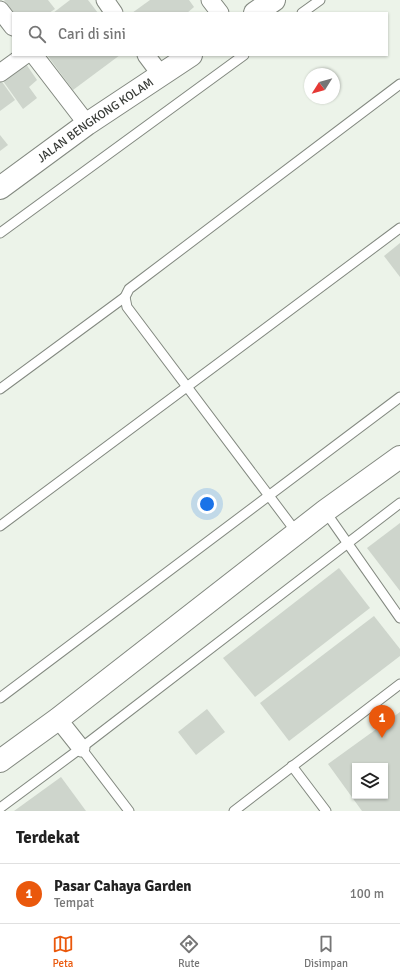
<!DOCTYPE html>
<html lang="id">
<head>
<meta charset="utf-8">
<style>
	:root { --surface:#fff; --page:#f2f2f2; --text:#222; --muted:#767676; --line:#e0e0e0; --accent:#ea580c }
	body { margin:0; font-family:Signika,sans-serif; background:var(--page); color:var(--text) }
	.controls { position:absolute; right:12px; bottom:12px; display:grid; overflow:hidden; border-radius:0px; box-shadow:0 1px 3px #0004 }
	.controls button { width:36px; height:36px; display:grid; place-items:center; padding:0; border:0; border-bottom:1px solid var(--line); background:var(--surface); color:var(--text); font:20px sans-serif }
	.compass { position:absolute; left:304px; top:68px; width:36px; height:36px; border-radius:50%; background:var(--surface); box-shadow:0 1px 3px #0004; rotate:233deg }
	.you { position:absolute; left:207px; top:504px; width:14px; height:14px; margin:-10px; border:3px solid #fff; border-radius:50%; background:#1a73e8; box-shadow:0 0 0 6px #1a73e833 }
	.badge { display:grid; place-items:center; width:26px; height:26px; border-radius:50%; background:var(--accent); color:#fff; font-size:13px; font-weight:700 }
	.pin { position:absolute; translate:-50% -33px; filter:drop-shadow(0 1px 2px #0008) }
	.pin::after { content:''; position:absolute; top:21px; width:14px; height:12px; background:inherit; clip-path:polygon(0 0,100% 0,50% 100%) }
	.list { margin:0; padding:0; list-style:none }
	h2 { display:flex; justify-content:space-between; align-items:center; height:52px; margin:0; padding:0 16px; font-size:17px }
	h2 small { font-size:13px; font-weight:400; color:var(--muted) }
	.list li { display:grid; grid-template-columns:26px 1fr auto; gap:12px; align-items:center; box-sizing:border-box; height:60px; padding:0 16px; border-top:1px solid var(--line) }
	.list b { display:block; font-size:15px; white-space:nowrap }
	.list p { margin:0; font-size:13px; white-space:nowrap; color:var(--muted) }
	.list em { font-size:13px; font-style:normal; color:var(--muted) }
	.icon { flex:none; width:22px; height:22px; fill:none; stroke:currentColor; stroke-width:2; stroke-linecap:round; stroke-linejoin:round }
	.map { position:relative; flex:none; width:400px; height:811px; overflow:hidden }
	.search { position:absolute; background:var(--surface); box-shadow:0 1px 3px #0004; left:12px; right:12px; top:12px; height:44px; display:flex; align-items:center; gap:10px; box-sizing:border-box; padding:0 14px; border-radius:0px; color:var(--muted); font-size:15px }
	.sheet { height:112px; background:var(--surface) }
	nav { display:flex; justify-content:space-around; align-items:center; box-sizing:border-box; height:56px; border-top:1px solid var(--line); background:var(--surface); font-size:11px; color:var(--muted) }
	nav a { display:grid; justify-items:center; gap:2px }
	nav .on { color:var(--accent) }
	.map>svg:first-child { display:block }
	.building { fill:#ced5cc; fill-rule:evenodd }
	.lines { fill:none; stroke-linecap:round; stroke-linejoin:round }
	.service-casing { stroke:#838980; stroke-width:11 }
	.minor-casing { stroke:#838980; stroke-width:19 }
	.tertiary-casing { stroke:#838980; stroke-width:24 }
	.service { stroke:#fff; stroke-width:9 }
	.minor { stroke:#fff; stroke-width:17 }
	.tertiary { stroke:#fff; stroke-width:22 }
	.labels { text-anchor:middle; stroke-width:3; stroke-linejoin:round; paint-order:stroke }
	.street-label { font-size:12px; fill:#373a36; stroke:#ecf3e9 }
</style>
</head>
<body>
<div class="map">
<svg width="400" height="811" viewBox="0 0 400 811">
	<rect width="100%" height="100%" fill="#ecf3e9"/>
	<g class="building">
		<path d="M4,0H48L55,9L49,13H14Z"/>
		<path d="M70,0H88L98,13H53Z"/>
		<path d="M150,0H189L194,7L187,13H132Z"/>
		<path d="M47,55H120L73,90Z"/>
		<path d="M26,64L37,80L29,87L37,98L23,109L3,81Z"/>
		<path d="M0,79L15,100L0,111Z"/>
		<path d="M0,135L8,145L0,151Z"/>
		<path d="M400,243V277L384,256Z"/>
		<path d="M400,523V591L367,548Z"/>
		<path d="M339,568L370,608L255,697L223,658Z"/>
		<path d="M374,616L400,649V656L289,741L260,703Z"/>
		<path d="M207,709L225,732L196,755L178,732Z"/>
		<path d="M400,712V811H362L328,764ZM355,766H385V796H355Z"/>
		<path d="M61,777L86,811H14Z"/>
	</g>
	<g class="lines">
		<defs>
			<g id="service">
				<path d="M302,13L320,0"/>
				<path d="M0,233L244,55"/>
				<path d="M0,389L125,297"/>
				<path d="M325,511L400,618"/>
				<path d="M0,526L400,228"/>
				<path d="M297,533L127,307L125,297L129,289L400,84"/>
				<path d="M0,698L400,397"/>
				<path d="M81,748L129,811"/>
				<path d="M292,766L326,811"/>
				<path d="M0,808L81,748L400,503"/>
				<path d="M234,811L400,684"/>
			</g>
			<g id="minor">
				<path d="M105,0L114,13"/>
				<path d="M210,0L220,13"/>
				<path d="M0,10L13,27"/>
				<path d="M34,55L87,124"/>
				<path d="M146,55L161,75"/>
				<path d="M0,73L25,55"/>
				<path d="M58,719L81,748"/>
			</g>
			<g id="tertiary">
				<path d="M255,13L274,0"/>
				<path id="s1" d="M0,188L87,124L191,55"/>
				<path d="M0,761L58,719L325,511L400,457"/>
			</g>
		</defs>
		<use href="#service" class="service-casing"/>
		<use href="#minor" class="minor-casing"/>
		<use href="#tertiary" class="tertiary-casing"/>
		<use href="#service" class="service"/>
		<use href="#minor" class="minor"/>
		<use href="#tertiary" class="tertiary"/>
	</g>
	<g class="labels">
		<g class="street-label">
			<text dy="4" stroke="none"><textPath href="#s1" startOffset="117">JALAN BENGKONG KOLAM</textPath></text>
		</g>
	</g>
</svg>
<div class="controls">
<button><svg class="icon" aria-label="layers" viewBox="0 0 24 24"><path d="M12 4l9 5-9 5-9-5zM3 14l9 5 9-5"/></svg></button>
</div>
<svg class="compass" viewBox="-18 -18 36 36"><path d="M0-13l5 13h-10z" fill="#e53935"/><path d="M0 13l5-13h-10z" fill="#767676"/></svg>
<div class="you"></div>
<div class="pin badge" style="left:382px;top:738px">1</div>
<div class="search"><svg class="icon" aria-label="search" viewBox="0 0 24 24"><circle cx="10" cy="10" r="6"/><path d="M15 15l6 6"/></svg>Cari di sini</div>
</div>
<section class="sheet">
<h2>Terdekat<small></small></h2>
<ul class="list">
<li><span class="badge">1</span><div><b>Pasar Cahaya Garden</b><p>Tempat</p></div><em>100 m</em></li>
</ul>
</section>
<nav>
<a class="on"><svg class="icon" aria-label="map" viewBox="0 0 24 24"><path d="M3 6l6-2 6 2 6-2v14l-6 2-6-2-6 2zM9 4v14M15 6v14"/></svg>Peta</a>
<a><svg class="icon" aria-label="directions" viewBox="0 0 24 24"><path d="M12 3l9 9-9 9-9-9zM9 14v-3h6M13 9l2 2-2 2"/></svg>Rute</a>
<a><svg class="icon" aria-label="saved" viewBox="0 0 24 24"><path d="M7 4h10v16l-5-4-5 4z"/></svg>Disimpan</a>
</nav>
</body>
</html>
